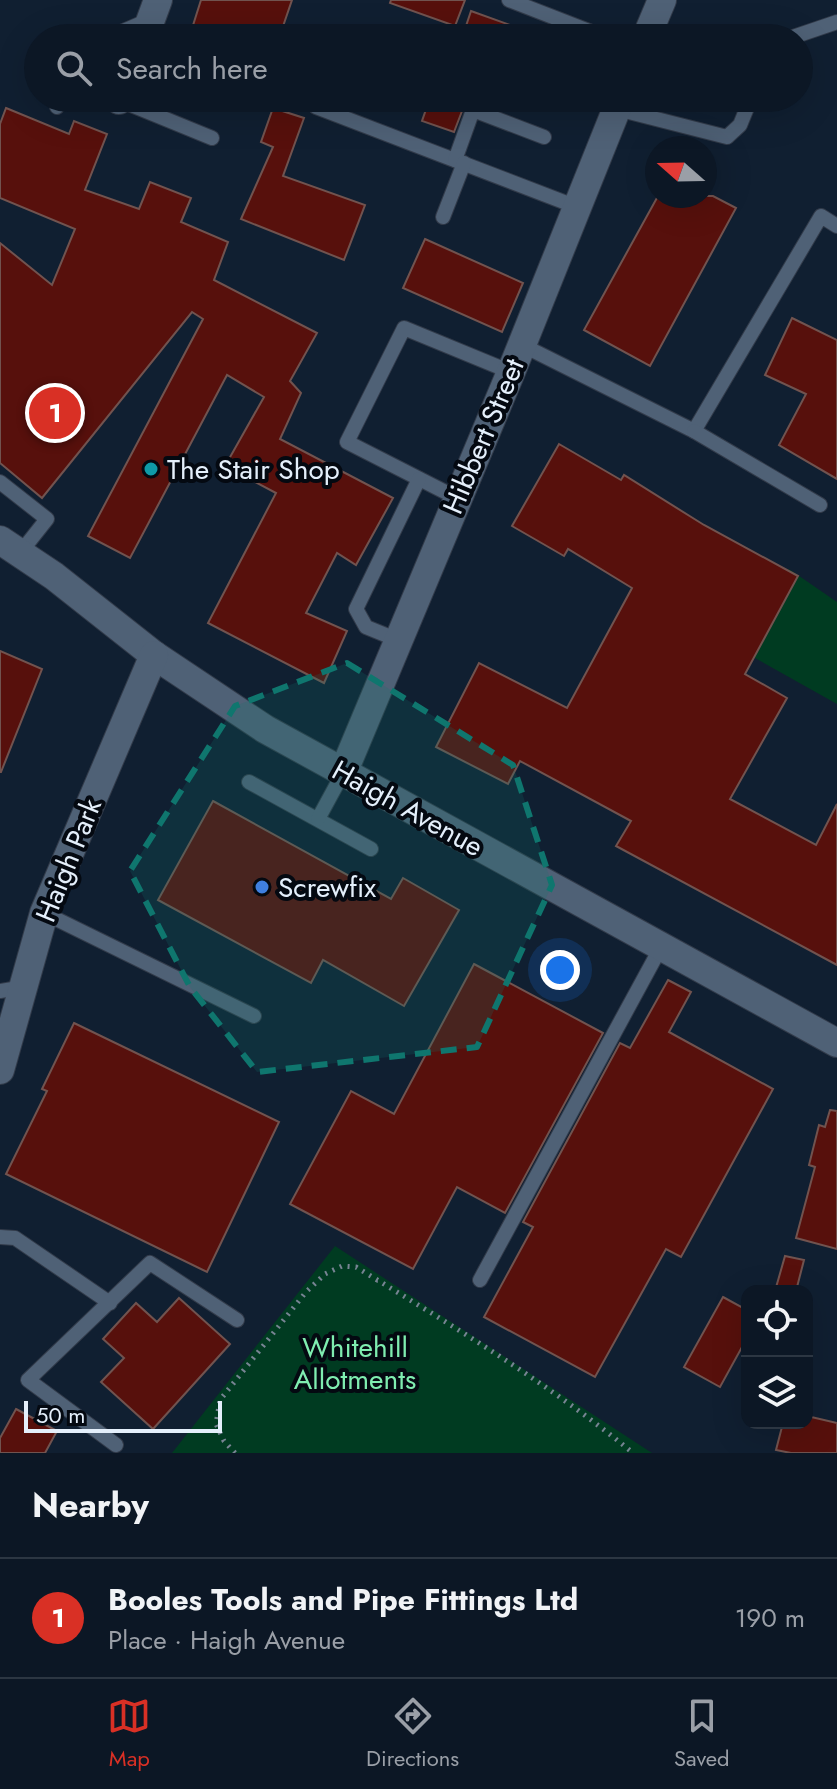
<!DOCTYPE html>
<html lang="en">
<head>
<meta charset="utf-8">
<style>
	:root { --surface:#0c1725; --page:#1a2432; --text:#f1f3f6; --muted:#9a9fa7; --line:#2c3642; --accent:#d93025 }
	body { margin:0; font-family:Jost,sans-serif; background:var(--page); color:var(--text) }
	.controls { position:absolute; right:24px; bottom:24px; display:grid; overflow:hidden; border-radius:16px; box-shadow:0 8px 32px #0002 }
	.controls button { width:72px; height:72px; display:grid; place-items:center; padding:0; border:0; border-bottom:2px solid var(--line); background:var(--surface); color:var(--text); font:40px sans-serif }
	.compass { position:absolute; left:645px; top:136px; width:72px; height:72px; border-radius:50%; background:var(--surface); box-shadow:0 8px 32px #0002; rotate:290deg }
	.scale { position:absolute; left:24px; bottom:20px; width:198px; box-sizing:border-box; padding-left:8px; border:4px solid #e4effb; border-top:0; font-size:22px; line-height:28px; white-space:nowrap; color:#e4effb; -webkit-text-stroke:6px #040911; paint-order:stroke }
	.you { position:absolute; left:560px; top:970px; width:28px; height:28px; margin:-20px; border:6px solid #fff; border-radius:50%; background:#1a73e8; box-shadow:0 0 0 12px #1a73e833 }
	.badge { display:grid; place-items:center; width:52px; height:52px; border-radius:50%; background:var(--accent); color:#fff; font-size:26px; font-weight:700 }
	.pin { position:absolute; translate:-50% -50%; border:4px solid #fff; box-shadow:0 2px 8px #0006 }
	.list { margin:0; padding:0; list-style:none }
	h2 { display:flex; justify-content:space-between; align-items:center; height:104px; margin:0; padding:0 32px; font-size:34px }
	h2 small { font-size:26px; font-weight:400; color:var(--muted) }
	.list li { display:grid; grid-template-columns:52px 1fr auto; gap:24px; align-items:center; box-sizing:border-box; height:120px; padding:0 32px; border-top:2px solid var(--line) }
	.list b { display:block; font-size:30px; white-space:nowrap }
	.list p { margin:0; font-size:26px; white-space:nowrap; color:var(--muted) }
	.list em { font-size:26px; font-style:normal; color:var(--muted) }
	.icon { flex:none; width:44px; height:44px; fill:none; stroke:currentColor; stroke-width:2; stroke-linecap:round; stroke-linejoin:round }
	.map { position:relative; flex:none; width:837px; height:1453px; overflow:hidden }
	.search { position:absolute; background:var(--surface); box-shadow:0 8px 32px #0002; left:24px; right:24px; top:24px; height:88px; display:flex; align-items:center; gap:20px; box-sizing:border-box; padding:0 28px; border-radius:44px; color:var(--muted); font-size:30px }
	.sheet { height:224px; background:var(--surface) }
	nav { display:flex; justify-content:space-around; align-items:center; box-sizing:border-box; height:112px; border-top:2px solid var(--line); background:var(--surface); font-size:22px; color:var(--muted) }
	nav a { display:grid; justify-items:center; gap:4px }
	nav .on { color:var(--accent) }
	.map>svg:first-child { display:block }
	.green { fill:#003b21 }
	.building { fill:#57100c; stroke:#71534f; stroke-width:2 }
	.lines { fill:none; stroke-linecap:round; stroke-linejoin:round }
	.service-casing { stroke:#323b4a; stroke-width:16 }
	.minor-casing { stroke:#323b4a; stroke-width:30 }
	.path { stroke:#778493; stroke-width:5; stroke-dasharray:2 6; stroke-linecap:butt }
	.service { stroke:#4f6176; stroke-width:14 }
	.minor { stroke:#4f6176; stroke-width:28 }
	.marked { fill:#0f766e; fill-opacity:0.2; stroke:#0f766e; stroke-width:6; stroke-dasharray:16 10; stroke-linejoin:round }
	.culture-dot { fill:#0f9aa8; stroke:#040911; stroke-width:3 }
	.shop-dot { fill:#3f7fe0; stroke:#040911; stroke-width:3 }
	.labels { text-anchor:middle; stroke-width:8; stroke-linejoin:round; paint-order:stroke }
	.street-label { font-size:28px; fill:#e4effb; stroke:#040911 }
	.poi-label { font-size:28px; fill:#e4effb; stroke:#040911; text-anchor:start }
	.park-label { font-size:28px; fill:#7fedb0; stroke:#040911 }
</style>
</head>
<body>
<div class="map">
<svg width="837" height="1453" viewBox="0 0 837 1453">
	<rect width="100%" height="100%" fill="#101f31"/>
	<g class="green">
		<path d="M789,569L837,602V704L746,653Z"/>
		<path d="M335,1246L652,1453H172Z"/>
	</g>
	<g class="building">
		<path d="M201,0H292L279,38H189Z"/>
		<path d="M391,0H465L455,26L390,3Z"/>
		<path d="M471,11L538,35L537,38H462Z"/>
		<path d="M430,98H467L454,132L422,121Z"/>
		<path d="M6,108L69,134L74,121L107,134L85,190L139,209L150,182L191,198L181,222L228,242L214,280L317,333L290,381L301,393L280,439L393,498L356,565L337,553L306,613L347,631L324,683L208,623L276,493L225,466L264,397L227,375L130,558L88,536L203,319L192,312L42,498L0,463V243L52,285L75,229L0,198V124Z"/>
		<path d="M273,108L304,118L283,176L365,205L344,260L241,219L273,147L261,142Z"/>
		<path d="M658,196H713L736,208L650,366L584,330Z"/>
		<path d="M425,239L523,283L502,332L403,288Z"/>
		<path d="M792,318L837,340V479L779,445L806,394L765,375Z"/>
		<path d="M559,444L621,480L624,475L704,525L798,576L745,674L787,698L730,799L816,845L837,804V965L616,846L631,821L520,761L508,784L436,747L479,663L567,708L632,588L568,549L564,556L512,526Z"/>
		<path d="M0,651L42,669L1,772H0Z"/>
		<path d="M213,801L391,899L403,878L459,910L404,1006L323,960L311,983L158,900Z"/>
		<path d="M474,964L603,1033L505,1213L457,1187L413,1269L290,1204L351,1091L394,1114Z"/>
		<path d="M668,980L691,992L669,1032L773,1089L681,1257L666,1249L595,1377L484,1317L533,1227L523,1222L620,1043L630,1048Z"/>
		<path d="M74,1023L279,1122L207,1272L6,1174L47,1091L42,1089Z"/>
		<path d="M830,1110L837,1111V1249L796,1238L815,1167L809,1165L819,1125L825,1127Z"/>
		<path d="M785,1256L804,1260L796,1291H775Z"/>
		<path d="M723,1297L747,1310V1338L720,1387L684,1367Z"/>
		<path d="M179,1298L230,1344L153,1429L101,1382L124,1358L103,1339L136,1303L157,1322Z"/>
		<path d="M16,1409L57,1431L45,1453H0V1438Z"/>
		<path d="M807,1416L837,1423V1453H791L776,1450L783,1423H807Z"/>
	</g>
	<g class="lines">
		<defs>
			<g id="service">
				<path d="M509,0L607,38"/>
				<path d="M107,38L151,19"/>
				<path d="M790,38L837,22"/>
				<path d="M119,100L212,138"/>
				<path d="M57,107L61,98"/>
				<path d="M316,107L577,207"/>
				<path d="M617,109L727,137L740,125L751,98"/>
				<path d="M455,160L473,110L544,137"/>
				<path d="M443,217L464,163"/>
				<path d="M522,345L694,431L821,216L837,226"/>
				<path d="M694,431L820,505"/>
				<path d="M0,482L47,519L20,553"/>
				<path d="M457,498L347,442L404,328L511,372"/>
				<path d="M398,640L366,627L356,609L419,479"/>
				<path d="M249,782L371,849"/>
				<path d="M318,819L343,773"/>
				<path d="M44,913L254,1016"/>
				<path d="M0,991L24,987"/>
				<path d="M0,1237L15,1238L110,1303"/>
				<path d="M480,1280L661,947"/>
				<path d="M116,1445L28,1380L150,1263L237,1320"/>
			</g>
			<g id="minor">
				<path d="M144,38L158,0"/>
				<path d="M646,38L662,0"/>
				<path d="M119,100L120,98"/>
				<path d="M0,540L54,576L154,655L265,729L837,1043"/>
				<path d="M343,773L511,372L621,98"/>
				<path d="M0,1070L44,913L154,655"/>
			</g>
		</defs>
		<use href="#service" class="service-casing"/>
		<use href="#minor" class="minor-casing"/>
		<path class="path" d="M235,1453L224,1441L216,1424L220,1400L306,1292L325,1274L342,1266L356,1267C451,1325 547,1382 633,1453"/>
		<use href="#service" class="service"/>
		<use href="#minor" class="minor"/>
	</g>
	<path class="marked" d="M347,663L513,765L552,885L477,1047L257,1072L190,987L130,871L235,706Z"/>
	<circle class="culture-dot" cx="151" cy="469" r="8"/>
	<circle class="shop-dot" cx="262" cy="887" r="8"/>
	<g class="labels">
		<g class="street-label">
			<text transform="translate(483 436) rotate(-67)" y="10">Hibbert Street</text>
			<text transform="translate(408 808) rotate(29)" y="10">Haigh Avenue</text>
			<text transform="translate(68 860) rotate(-68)" y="10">Haigh Park</text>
		</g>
		<g class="poi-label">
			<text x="167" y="479">The Stair Shop</text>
			<text x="278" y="897">Screwfix</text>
		</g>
		<g class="park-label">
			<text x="355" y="1357">Whitehill<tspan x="355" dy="32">Allotments</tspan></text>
		</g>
	</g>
</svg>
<div class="controls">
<button><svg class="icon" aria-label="locate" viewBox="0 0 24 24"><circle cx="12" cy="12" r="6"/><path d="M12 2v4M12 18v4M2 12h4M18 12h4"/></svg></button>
<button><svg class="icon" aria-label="layers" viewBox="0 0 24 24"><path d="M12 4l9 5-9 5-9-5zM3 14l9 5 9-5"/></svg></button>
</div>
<svg class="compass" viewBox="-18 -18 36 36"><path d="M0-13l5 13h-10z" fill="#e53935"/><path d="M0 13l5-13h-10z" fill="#9a9fa7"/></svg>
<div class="scale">50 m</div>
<div class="you"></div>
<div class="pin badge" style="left:55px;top:413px">1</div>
<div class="search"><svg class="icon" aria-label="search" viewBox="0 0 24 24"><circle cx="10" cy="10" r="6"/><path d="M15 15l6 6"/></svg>Search here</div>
</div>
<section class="sheet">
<h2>Nearby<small></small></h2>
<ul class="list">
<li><span class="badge">1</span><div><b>Booles Tools and Pipe Fittings Ltd</b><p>Place · Haigh Avenue</p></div><em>190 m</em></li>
</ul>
</section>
<nav>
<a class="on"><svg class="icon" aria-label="map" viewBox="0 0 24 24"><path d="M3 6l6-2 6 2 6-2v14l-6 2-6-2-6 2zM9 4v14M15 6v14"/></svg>Map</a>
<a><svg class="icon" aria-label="directions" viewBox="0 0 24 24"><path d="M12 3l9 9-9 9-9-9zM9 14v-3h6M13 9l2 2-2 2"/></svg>Directions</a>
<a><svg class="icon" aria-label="saved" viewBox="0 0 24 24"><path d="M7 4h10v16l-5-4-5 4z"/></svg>Saved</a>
</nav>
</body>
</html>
